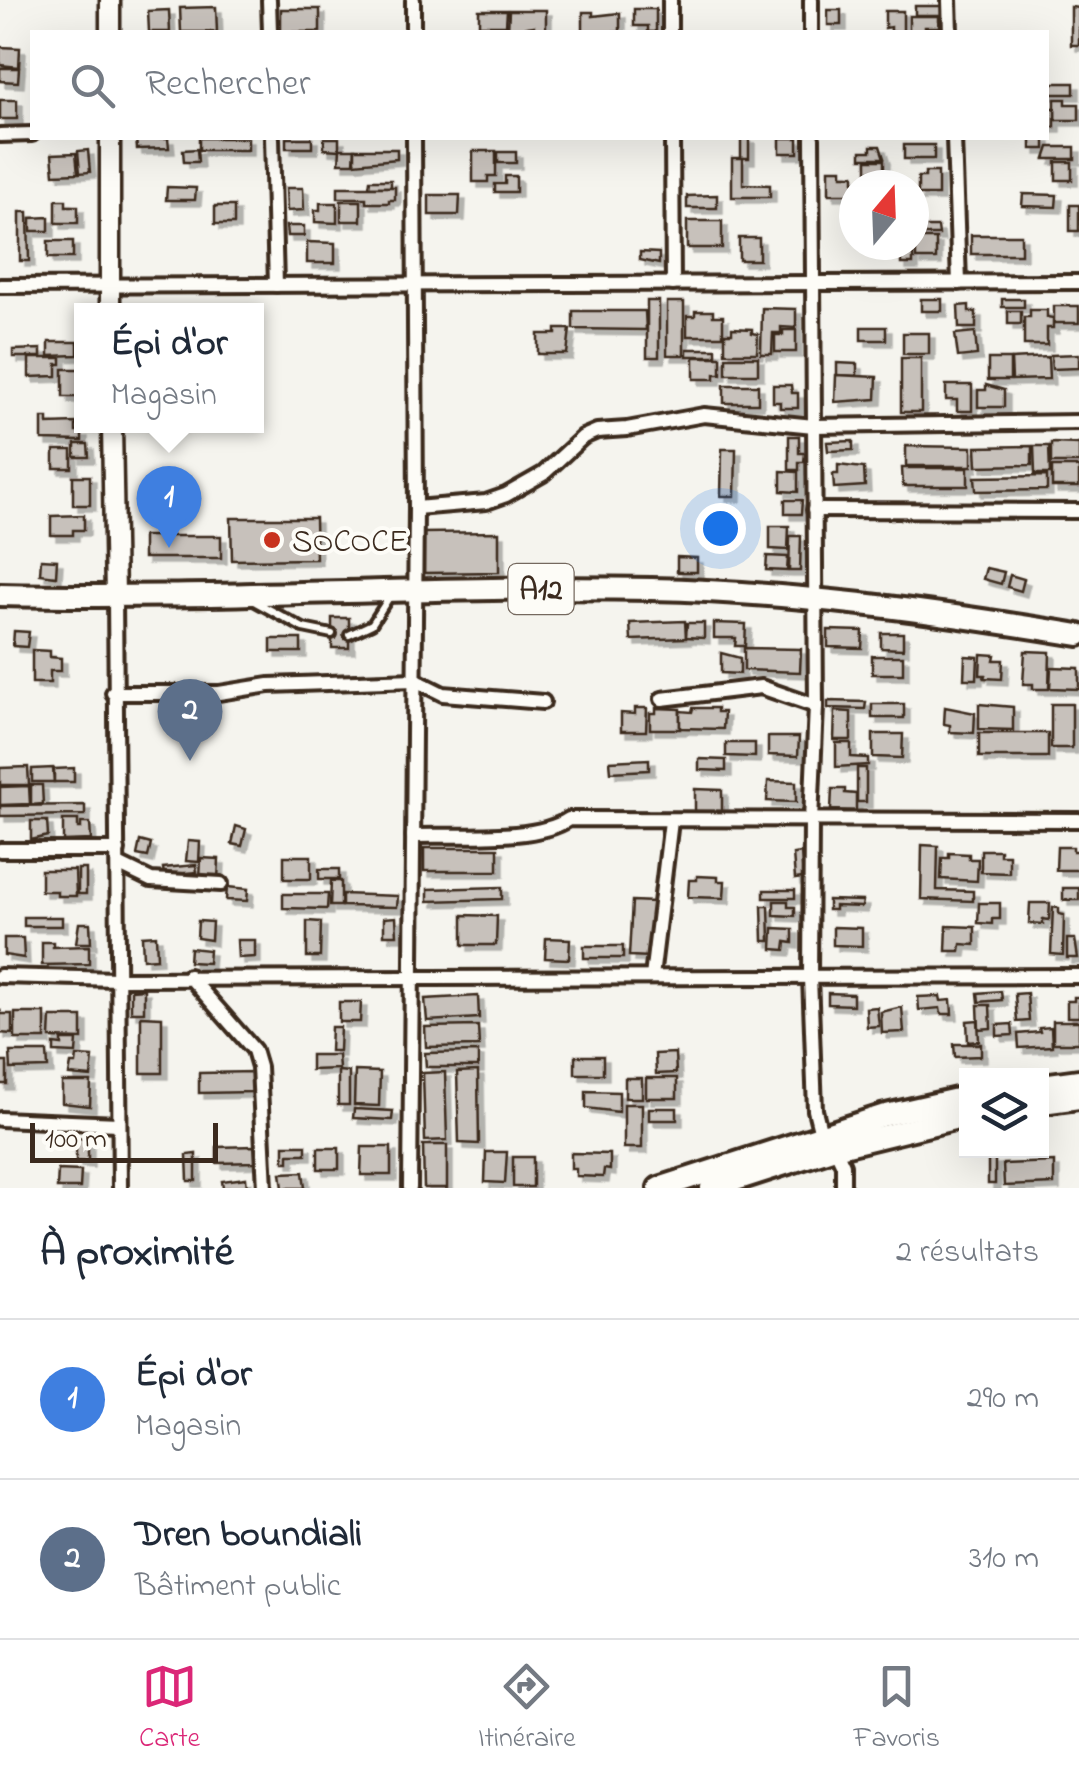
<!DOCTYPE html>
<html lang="fr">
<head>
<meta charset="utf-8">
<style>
	:root { --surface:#fff; --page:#f6f6f7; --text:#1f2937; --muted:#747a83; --line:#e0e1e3; --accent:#db2777 }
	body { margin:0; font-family:"Indie Flower",sans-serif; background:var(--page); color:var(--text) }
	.controls { position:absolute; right:30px; bottom:30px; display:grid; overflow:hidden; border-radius:0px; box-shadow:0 10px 40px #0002 }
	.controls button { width:90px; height:90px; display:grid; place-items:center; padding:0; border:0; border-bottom:2px solid var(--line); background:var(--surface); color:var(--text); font:50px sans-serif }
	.compass { position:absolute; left:839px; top:170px; width:90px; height:90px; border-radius:50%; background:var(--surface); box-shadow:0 10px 40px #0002; rotate:19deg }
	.scale { position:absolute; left:30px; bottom:25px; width:188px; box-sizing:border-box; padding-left:10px; border:5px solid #3b2a1e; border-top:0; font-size:28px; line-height:35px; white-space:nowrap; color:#3b2a1e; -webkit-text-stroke:8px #fdfcf7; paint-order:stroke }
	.you { position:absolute; left:720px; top:528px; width:35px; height:35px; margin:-25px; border:8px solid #fff; border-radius:50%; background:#1a73e8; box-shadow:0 0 0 15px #1a73e833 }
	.badge { display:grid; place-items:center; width:65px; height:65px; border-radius:50%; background:var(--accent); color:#fff; font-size:32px; font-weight:700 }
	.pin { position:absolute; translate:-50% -82px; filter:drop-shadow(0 2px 5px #0008) }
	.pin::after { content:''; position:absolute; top:52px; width:35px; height:30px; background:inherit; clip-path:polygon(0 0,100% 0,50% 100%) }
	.popup { position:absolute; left:74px; top:303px; width:190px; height:130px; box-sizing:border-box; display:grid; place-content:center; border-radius:0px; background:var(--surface); filter:drop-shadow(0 2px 8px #0005); font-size:32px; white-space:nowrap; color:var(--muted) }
	.popup b { font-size:38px; color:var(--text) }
	.popup::after { content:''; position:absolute; left:50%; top:100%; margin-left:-20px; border:20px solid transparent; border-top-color:var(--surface) }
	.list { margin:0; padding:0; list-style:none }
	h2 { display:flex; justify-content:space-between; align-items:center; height:130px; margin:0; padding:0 40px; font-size:42px }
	h2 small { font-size:32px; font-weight:400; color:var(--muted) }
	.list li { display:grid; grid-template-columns:65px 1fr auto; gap:30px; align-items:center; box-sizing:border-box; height:160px; padding:0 40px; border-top:2px solid var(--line) }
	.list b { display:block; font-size:38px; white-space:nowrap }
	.list p { margin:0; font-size:32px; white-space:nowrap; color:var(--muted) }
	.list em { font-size:32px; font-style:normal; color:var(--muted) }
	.icon { flex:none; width:55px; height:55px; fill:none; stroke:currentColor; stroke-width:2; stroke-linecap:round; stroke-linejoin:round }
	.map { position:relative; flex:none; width:1079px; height:1188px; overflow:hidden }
	.search { position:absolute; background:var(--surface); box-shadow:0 10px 40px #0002; left:30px; right:30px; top:30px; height:110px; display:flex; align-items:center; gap:25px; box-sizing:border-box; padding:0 35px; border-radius:0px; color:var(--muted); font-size:38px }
	.sheet { height:450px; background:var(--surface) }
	nav { display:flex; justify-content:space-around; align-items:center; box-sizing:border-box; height:140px; border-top:2px solid var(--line); background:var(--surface); font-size:28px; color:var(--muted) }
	nav a { display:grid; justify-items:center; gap:5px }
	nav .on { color:var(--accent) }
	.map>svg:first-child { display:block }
	.building { fill:#c7c1bb; stroke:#3b2a1e; stroke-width:2.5; filter:url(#shadow) }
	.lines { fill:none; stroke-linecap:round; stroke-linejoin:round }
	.lane-casing { stroke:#3b2a1e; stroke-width:14 }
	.street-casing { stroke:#3b2a1e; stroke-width:20 }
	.secondary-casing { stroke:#3b2a1e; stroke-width:25 }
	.primary-casing { stroke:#3b2a1e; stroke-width:28 }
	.lane { stroke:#fdfcf7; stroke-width:6 }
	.street { stroke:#fdfcf7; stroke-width:12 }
	.secondary { stroke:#fdfcf7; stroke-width:18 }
	.primary { stroke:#fdfcf7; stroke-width:20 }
	.poi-dot { fill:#c8321e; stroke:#fdfcf7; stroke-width:4 }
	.labels { text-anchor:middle; stroke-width:8; stroke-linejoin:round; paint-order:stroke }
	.shield { fill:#fdfcf7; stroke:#75695f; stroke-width:2.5 }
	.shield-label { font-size:30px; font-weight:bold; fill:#3b2a1e }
	.poi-label { font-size:32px; fill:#3b2a1e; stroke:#fdfcf7; text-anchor:start }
</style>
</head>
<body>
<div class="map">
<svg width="1079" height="1188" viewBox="0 0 1079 1188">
	<defs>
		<filter id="shadow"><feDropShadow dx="5.5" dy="5.5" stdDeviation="0" flood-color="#0004"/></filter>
	</defs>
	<rect width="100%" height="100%" fill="#f5f4ee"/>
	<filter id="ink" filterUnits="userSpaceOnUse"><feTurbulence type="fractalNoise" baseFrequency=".01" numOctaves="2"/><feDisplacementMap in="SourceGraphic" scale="20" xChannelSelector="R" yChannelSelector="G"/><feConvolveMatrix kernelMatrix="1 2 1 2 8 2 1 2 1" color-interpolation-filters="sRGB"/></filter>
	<g filter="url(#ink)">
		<g class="building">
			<rect x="915" y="6" width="26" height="9"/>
			<path d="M216,7L217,32H181L180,8Z"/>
			<path d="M1071,7L1079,8V45H1071Z"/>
			<rect x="281" y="9" width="39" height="23"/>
			<path d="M634,9H656V32H648V26H634Z"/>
			<path d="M169,10L170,32H149L148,11Z"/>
			<path d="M479,10H507L506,25H479Z"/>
			<path d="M509,10H546V32L534,31V26L508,30Z"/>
			<rect x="828" y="10" width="13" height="15"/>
			<path d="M885,11H903V32H891V27L885,28Z"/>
			<path d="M583,12H593V16L620,13V32H583Z"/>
			<path d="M909,16H939V27H925V32H909Z"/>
			<path d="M0,47L20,48L19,67L0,65Z"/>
			<path d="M0,68H19L18,82L0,81Z"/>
			<rect x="1046" y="83" width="28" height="11"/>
			<path d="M1055,99H1066V104H1079V120H1055Z"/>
			<rect x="0" y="100" width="17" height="19"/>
			<rect x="1046" y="108" width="9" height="19"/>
			<path d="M136,138H168L169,148L137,149Z"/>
			<rect x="199" y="138" width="49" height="12"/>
			<rect x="286" y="138" width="26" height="10"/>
			<path d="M324,138H339V150L324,149Z"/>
			<rect x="741" y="138" width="8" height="20"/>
			<rect x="780" y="138" width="18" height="15"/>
			<rect x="1031" y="138" width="14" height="11"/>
			<rect x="904" y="145" width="30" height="14"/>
			<path d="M871,146H880L884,158H861V151H871Z"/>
			<path d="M1049,147H1075V159H1045Z"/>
			<path d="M197,149L198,162H184L183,150Z"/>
			<path d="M340,149H355L354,163H339Z"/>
			<path d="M355,149H397V159L355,163Z"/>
			<path d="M88,150L90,172L80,173L78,151Z"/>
			<path d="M473,151H496V176H488V182H473Z"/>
			<rect x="498" y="152" width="18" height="11"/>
			<path d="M76,153L78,173L54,174L52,154Z"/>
			<path d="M732,158H743V184L770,185V197H732Z"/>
			<path d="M867,160H884V181H873V177H867Z"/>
			<rect x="1056" y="162" width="16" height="18"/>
			<path d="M829,169H842V175H854V194H829Z"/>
			<path d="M925,172H938V195H918V177H925Z"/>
			<path d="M505,176H516V192H495V184H505Z"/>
			<path d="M370,180H391V187H369Z"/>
			<path d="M167,187L196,188L195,200H166Z"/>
			<path d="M338,187H395V200H389V203H366V198H338Z"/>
			<path d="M286,188H303L304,210L287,211Z"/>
			<path d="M1023,194L1057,195L1056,207L1022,206Z"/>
			<path d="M429,195H460L459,215H429Z"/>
			<path d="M717,195V208H687V196Z"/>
			<path d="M56,200H66V206H78V223H56Z"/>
			<rect x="341" y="201" width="20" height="20"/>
			<path d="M320,203H337V223L315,222V210H320Z"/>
			<rect x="1070" y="205" width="9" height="26"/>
			<rect x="215" y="206" width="19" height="18"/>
			<path d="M20,212H28L29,261H20Z"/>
			<path d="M49,217V231H31V218Z"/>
			<rect x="687" y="221" width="35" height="27"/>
			<path d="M286,226H304V236H287Z"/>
			<path d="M917,227H938L939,235H917Z"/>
			<rect x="971" y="235" width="50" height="19"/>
			<rect x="739" y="238" width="20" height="22"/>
			<rect x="916" y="239" width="20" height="20"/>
			<rect x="48" y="241" width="25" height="17"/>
			<path d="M307,242L335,243V263H307Z"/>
			<rect x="901" y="245" width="12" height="19"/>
			<path d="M640,252L659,253V264L640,260Z"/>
			<rect x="921" y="299" width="21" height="12"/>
			<rect x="1002" y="299" width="22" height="8"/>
			<rect x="647" y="301" width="12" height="56"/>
			<rect x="667" y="302" width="17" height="53"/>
			<path d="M969,305V312H976V328H959L958,306Z"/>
			<rect x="1054" y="306" width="25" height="17"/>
			<path d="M762,308L796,309V328L781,327V333H773L772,354H761Z"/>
			<path d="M1030,310H1047V317L1053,318V328H1047V345H1024V317H1030Z"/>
			<path d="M573,311H645L646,330L573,329Z"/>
			<path d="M695,311H713V316H723V336H687V316H695Z"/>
			<rect x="1008" y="311" width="13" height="13"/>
			<rect x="861" y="327" width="25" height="13"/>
			<path d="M732,328L752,329V333L758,334L757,353H725V333H732Z"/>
			<path d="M556,329H570L567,354H538V334H556Z"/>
			<path d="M783,330H796V352H775V335H783Z"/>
			<path d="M975,332L977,355L958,357L955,334Z"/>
			<rect x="903" y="333" width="26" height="21"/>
			<path d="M49,342H78V355L49,356Z"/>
			<path d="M41,349V357H13V350Z"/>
			<rect x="687" y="349" width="29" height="7"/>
			<path d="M1079,354V368L1052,369L1051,355Z"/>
			<path d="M694,357H721V374H715V379H694Z"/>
			<rect x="726" y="357" width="32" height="17"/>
			<path d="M1048,357L1049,379L1012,380L1011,359Z"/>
			<path d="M29,358H61V364H57V376L29,377Z"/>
			<rect x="901" y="358" width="20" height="54"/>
			<rect x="988" y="359" width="22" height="21"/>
			<path d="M837,363L857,364V376L837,375Z"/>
			<rect x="63" y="369" width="18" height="28"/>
			<path d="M836,375L877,377L876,399L835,402Z"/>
			<rect x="724" y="385" width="34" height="18"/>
			<path d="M773,385H791L792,393H798V408H780V402H773Z"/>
			<path d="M946,385H972V411H957V400H946Z"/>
			<path d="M986,385L1004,390V407H978V390H986Z"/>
			<path d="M42,418H48V424L76,423V432H82V441L42,440Z"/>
			<path d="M789,436H799V453H805L804,462H799V470H789Z"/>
			<path d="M853,441V450L828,451L827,442Z"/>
			<path d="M1051,443L1079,444V463H1051Z"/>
			<path d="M75,444H88L89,457H75Z"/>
			<path d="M906,446L972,447V466H906Z"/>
			<path d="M1032,446V465L977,466L976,447Z"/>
			<path d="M1034,446H1049L1050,474H1035Z"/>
			<path d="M722,449H736L735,496H721Z"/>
			<rect x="54" y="450" width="18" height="18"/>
			<path d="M838,465L864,468L865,486L834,488L833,474H838Z"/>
			<rect x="1052" y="467" width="27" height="20"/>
			<path d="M902,468H968V486H903Z"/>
			<path d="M781,471L798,472V492L781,491Z"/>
			<rect x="73" y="476" width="17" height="29"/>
			<path d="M1047,476V490L976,491L975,477Z"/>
			<path d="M785,500H802L801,514H785Z"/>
			<path d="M84,515V530H73V535H51V516Z"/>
			<path d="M231,518H315L316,559L232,560Z"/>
			<path d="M770,526H789L788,550L770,549Z"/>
			<path d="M499,532V572L422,573L421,533Z"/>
			<rect x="143" y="536" width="78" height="22"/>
			<path d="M790,536H801L800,571H789Z"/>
			<path d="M767,556L788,557L787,571L766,570Z"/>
			<path d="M677,557L697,558V572H677Z"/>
			<path d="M41,559L57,560L56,576L40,574Z"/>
			<path d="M986,568L1004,572L1001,584L983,579Z"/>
			<path d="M1010,575L1024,579L1021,591L1007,587Z"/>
			<rect x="332" y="618" width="17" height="30"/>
			<path d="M685,621L686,638L631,640L630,623Z"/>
			<path d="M687,623H704V638L686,637Z"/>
			<path d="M714,623L746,624L745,646H735L736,638H714Z"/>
			<path d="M828,630L863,631L862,648L828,647Z"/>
			<path d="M14,631L29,632L27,647L13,646Z"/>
			<path d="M881,633H903V649L881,648Z"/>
			<rect x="271" y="639" width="30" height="13"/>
			<path d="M744,648L801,649L800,672L744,670Z"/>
			<path d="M32,650L50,651V657L61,658V671H50V683H32Z"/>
			<path d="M1025,651L1050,652L1049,689H1033V684H1023Z"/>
			<path d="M721,653L740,658V674L721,673Z"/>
			<path d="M981,654L995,655L994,660H1003L1002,679L984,678L985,675H980Z"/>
			<rect x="872" y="656" width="31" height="18"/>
			<path d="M965,656L978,657L977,679H964Z"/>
			<path d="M1051,667L1079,668V689L1050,688Z"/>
			<path d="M828,701L866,702L865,709L828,708Z"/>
			<rect x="872" y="704" width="32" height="14"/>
			<path d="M979,704L1013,707V730L979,729Z"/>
			<rect x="1051" y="704" width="21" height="44"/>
			<path d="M945,707L975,713L974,733L950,732V725L944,724Z"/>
			<path d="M635,708H647L646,731H621V713L635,714Z"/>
			<path d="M656,708L680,709V729H650V713H656Z"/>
			<path d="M693,708H717V712H724L723,729L680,728V711L692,712Z"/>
			<path d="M835,711L851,712V740H834Z"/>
			<rect x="979" y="733" width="69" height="24"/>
			<path d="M873,734H903L902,758L873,757Z"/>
			<path d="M768,737H799L798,756L768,755Z"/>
			<path d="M726,743H755V757L726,756Z"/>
			<path d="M836,743H851V757L868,758V765L836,767Z"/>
			<path d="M649,759V770L611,772L610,761Z"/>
			<path d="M699,759L726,760V771L699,770Z"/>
			<path d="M28,767L29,785H0V768Z"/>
			<path d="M53,768L54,782H32V769Z"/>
			<path d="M74,768V782H54V769Z"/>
			<rect x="857" y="768" width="9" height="34"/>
			<path d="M768,781L796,782V802L767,801Z"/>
			<path d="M31,785H42L43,804L31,805Z"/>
			<path d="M29,786L30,804L0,805V787Z"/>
			<path d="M695,789L722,790V813H695Z"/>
			<path d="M832,789H845V793L856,794V811L831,810Z"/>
			<path d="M85,805V815L0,816V806Z"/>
			<path d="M63,820H78V828H81V823H90L91,840L63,841Z"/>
			<path d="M31,821H47L48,836L31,840Z"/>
			<path d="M236,826L246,829L242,846L232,844Z"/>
			<path d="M140,841L151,844L148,857L137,855Z"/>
			<path d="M188,841L200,842L199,862L186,861Z"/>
			<path d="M922,845L938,846L937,890L973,891V901L921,899Z"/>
			<path d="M1057,847H1073V851H1079V870H1056Z"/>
			<rect x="424" y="848" width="74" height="23"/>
			<path d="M981,850H1000V855H1009V873L981,872Z"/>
			<path d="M801,853L803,878L795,879L793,854Z"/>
			<path d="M949,853L969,854V859H978L977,881L941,879L942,858H949Z"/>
			<rect x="284" y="856" width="27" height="23"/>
			<path d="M201,858L219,859L218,880L200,879Z"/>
			<path d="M196,865L197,872L164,875L163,868Z"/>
			<rect x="78" y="869" width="8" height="25"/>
			<rect x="319" y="869" width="20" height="10"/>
			<path d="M41,870H75L76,896H57V891H41Z"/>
			<path d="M697,876L718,877V881H725L724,898L688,897L689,880H697Z"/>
			<path d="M331,881H341V906H330Z"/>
			<path d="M227,887L248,889L247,901L226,900Z"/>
			<path d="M502,887V899L428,901V889Z"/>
			<rect x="1063" y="888" width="16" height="12"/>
			<rect x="764" y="890" width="31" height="8"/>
			<path d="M283,894H328L327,909L283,908Z"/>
			<path d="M342,894L398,896L397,907L342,906Z"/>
			<path d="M828,900L863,901L862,907L835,906V910H828Z"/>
			<path d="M632,901L654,902L651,957L629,956Z"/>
			<path d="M774,901H788V907H795V916L774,915Z"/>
			<path d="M979,903H1000V919H992V924L978,923Z"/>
			<path d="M1030,903H1050L1049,920L1043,919V924L1029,923Z"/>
			<path d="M762,906H769L770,941H763Z"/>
			<path d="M1053,907L1059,908V914L1064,915L1063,955L1051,954Z"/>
			<path d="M463,915L497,916L496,945H463Z"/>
			<rect x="24" y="917" width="38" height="9"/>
			<path d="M396,917L397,935H384V918Z"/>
			<path d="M198,921L212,922L211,940L197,938Z"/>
			<path d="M307,921L321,922L320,957H307Z"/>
			<path d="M79,923H90L91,943H76Z"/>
			<path d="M947,926L975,927V945L961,944L960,951H946Z"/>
			<path d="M833,927L862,928V946L833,945Z"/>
			<path d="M773,928L793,929V943L786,942L785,950L772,949Z"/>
			<path d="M156,935L157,958L143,959L142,936Z"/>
			<path d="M4,938H23L24,958L4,955Z"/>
			<path d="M546,938L570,939L569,959L545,958Z"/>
			<path d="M1067,939H1075L1078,958H1067Z"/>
			<path d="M237,940H255V957L238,958Z"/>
			<path d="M42,942H53V947L89,946V964L42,965Z"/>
			<rect x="584" y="946" width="39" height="12"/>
			<path d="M190,948L209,950L208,963L189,962Z"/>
			<path d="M144,989V1012H131V990Z"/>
			<path d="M1001,991L1002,1000L979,1002L978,993Z"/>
			<path d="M828,993L853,994V1005L828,1004Z"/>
			<path d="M1027,993L1029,1021L1017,1022L1015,994Z"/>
			<path d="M478,996L479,1018L427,1021L425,999Z"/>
			<path d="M940,996L941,1001L951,1000L952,1014H941L940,1008L919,1010L918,997Z"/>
			<path d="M1074,997H1079V1017H1067V1001H1074Z"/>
			<path d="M339,1002H361L360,1022H339Z"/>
			<path d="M978,1005H990L991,1028L979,1029Z"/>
			<path d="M877,1007L879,1026L867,1027L866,1008Z"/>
			<path d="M902,1007L904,1032L882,1033L881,1012Z"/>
			<path d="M0,1009L1,1014H12V1034L0,1033Z"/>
			<rect x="15" y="1013" width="30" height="26"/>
			<path d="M141,1016L162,1017V1073H141Z"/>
			<path d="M51,1017H82V1039L50,1038Z"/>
			<path d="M978,1020L979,1041L968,1042L967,1021Z"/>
			<rect x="1053" y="1021" width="26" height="22"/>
			<path d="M1012,1024L1013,1035L997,1036V1025Z"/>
			<path d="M478,1026L479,1046L426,1047L425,1027Z"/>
			<path d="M331,1027H340L339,1051H330Z"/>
			<path d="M1051,1027L1052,1046L1019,1048L1018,1034L1040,1032L1039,1028Z"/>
			<path d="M62,1040H77L76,1053L54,1052V1044L62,1045Z"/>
			<path d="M954,1044H981V1056L955,1057Z"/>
			<path d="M10,1052H47L48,1068L11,1069Z"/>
			<path d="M478,1052V1067H426L425,1053Z"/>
			<path d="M675,1053L676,1073L656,1074L655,1054Z"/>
			<path d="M311,1055H338L339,1069L311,1070Z"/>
			<path d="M77,1056L93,1057L91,1077L69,1075L71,1064H76Z"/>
			<rect x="575" y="1056" width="28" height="18"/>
			<rect x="0" y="1062" width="7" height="22"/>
			<path d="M338,1071L349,1072V1105H338Z"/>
			<path d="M355,1071L380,1072L379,1106L354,1105Z"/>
			<path d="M478,1071L479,1144L459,1143L457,1072Z"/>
			<path d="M254,1072V1092L199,1093V1073Z"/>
			<path d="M445,1072L447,1140L425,1141L423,1073Z"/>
			<rect x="625" y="1078" width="17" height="20"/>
			<rect x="646" y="1078" width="31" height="20"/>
			<path d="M62,1082H91L90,1106L62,1103Z"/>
			<path d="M586,1091L619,1092V1112L586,1108Z"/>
			<rect x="624" y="1104" width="18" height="44"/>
			<rect x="649" y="1108" width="28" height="12"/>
			<path d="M354,1109L393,1111L392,1120L353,1118Z"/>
			<path d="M67,1138L88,1139V1162L76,1161V1145H67Z"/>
			<path d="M284,1145H306V1154H289V1162H284Z"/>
			<path d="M423,1145H447V1188H424Z"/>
			<path d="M255,1146L256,1162L217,1163V1147Z"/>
			<path d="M362,1147H391V1175H361Z"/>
			<rect x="318" y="1148" width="21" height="21"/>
			<path d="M486,1152H507L505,1183L485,1182Z"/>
			<path d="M571,1153L610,1154V1170L604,1169L603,1177L576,1176V1169H571Z"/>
			<path d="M196,1154V1181H188L187,1155Z"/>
			<rect x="513" y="1157" width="20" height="30"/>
			<rect x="988" y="1159" width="7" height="25"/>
			<path d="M1054,1162V1184L1004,1186L1003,1164Z"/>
			<path d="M58,1170L81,1171L80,1188H57Z"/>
			<path d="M303,1172L305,1188H283L281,1173Z"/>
			<path d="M246,1178L247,1188H223L222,1181Z"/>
		</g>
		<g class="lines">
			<defs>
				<g id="lane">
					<path d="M254,601L303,628L332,634"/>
					<path d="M349,635L372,624L390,596"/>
				</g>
				<g id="street">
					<path d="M269,0L270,32"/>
					<path d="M413,0V32"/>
					<path d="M670,0V32"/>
					<path d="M811,0V32"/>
					<path d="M949,0L950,32"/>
					<path d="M0,135L32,134"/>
					<path d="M272,138L276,285"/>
					<path d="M672,138L673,284"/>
					<path d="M812,138L816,706L811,821L810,977L815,1110L821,1134L835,1148L843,1165V1188"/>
					<path d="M954,138L959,283"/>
					<path d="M0,286L1079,282"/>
					<path d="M416,508L486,502L506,495L543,474L583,437L597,431L627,429L704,415L814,426L1079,422"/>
					<path d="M814,510L1079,511"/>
					<path d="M115,597L120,1188"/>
					<path d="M113,693H219L269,685L415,680L443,694L543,702"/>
					<path d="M662,699L761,687L816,706"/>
					<path d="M413,836C456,834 535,842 569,819L1079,820"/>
					<path d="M0,850H118"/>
					<path d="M118,864L151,880L221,884"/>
					<path d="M0,976L118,979L1079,976"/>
					<path d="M189,976L254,1050L259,1067L265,1188"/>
					<path d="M652,977L671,821"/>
					<path d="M0,1119L118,1124"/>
					<path d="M410,1188L416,508L414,138"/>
				</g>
				<g id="secondary">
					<path d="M110,32V0"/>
					<path d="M110,310V138"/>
					<path d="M112,426L115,597"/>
				</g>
				<g id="primary">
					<path d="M0,595C217,600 434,585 651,589C795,592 937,612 1079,635"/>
					<path d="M1042,1085L1079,1080"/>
					<path d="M1042,1103L1079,1098"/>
					<path d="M659,1188L882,1116L966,1097"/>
					<path d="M711,1188L835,1148L966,1116"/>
				</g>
			</defs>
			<use href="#lane" class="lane-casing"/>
			<use href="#street" class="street-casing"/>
			<use href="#secondary" class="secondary-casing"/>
			<use href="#primary" class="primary-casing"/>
			<use href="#lane" class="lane"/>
			<use href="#street" class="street"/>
			<use href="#secondary" class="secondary"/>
			<use href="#primary" class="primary"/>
		</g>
	</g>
	<circle class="poi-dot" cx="272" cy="540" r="10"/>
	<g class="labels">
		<rect class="shield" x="508.5" y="564" width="65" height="50" rx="8"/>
		<g class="shield-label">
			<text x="541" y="599">A12</text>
		</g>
		<g class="poi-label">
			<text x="292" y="551">SOCOCE</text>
		</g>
	</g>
</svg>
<div class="controls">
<button><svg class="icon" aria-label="layers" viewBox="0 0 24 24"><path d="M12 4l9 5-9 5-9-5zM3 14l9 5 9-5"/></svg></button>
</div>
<svg class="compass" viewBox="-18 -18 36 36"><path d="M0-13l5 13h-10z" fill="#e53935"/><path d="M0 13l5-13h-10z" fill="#747a83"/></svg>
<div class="scale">100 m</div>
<div class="you"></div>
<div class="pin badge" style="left:169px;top:548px;background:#3f7fe0">1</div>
<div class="popup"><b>Épi d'or</b>Magasin</div>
<div class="pin badge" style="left:190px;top:761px;background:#5c6f8a">2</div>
<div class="search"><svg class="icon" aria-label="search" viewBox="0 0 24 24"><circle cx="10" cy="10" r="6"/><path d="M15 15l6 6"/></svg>Rechercher</div>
</div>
<section class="sheet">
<h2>À proximité<small>2 résultats</small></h2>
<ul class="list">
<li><span class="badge" style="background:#3f7fe0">1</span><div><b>Épi d'or</b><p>Magasin</p></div><em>290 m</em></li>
<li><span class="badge" style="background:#5c6f8a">2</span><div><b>Dren boundiali</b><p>Bâtiment public</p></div><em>310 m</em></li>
</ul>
</section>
<nav>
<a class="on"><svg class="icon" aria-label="map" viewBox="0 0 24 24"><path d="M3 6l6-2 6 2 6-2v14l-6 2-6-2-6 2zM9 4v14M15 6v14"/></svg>Carte</a>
<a><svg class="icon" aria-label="directions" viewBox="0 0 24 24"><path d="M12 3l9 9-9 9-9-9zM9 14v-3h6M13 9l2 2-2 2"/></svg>Itinéraire</a>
<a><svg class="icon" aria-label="saved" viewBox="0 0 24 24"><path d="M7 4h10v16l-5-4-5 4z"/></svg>Favoris</a>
</nav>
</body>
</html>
